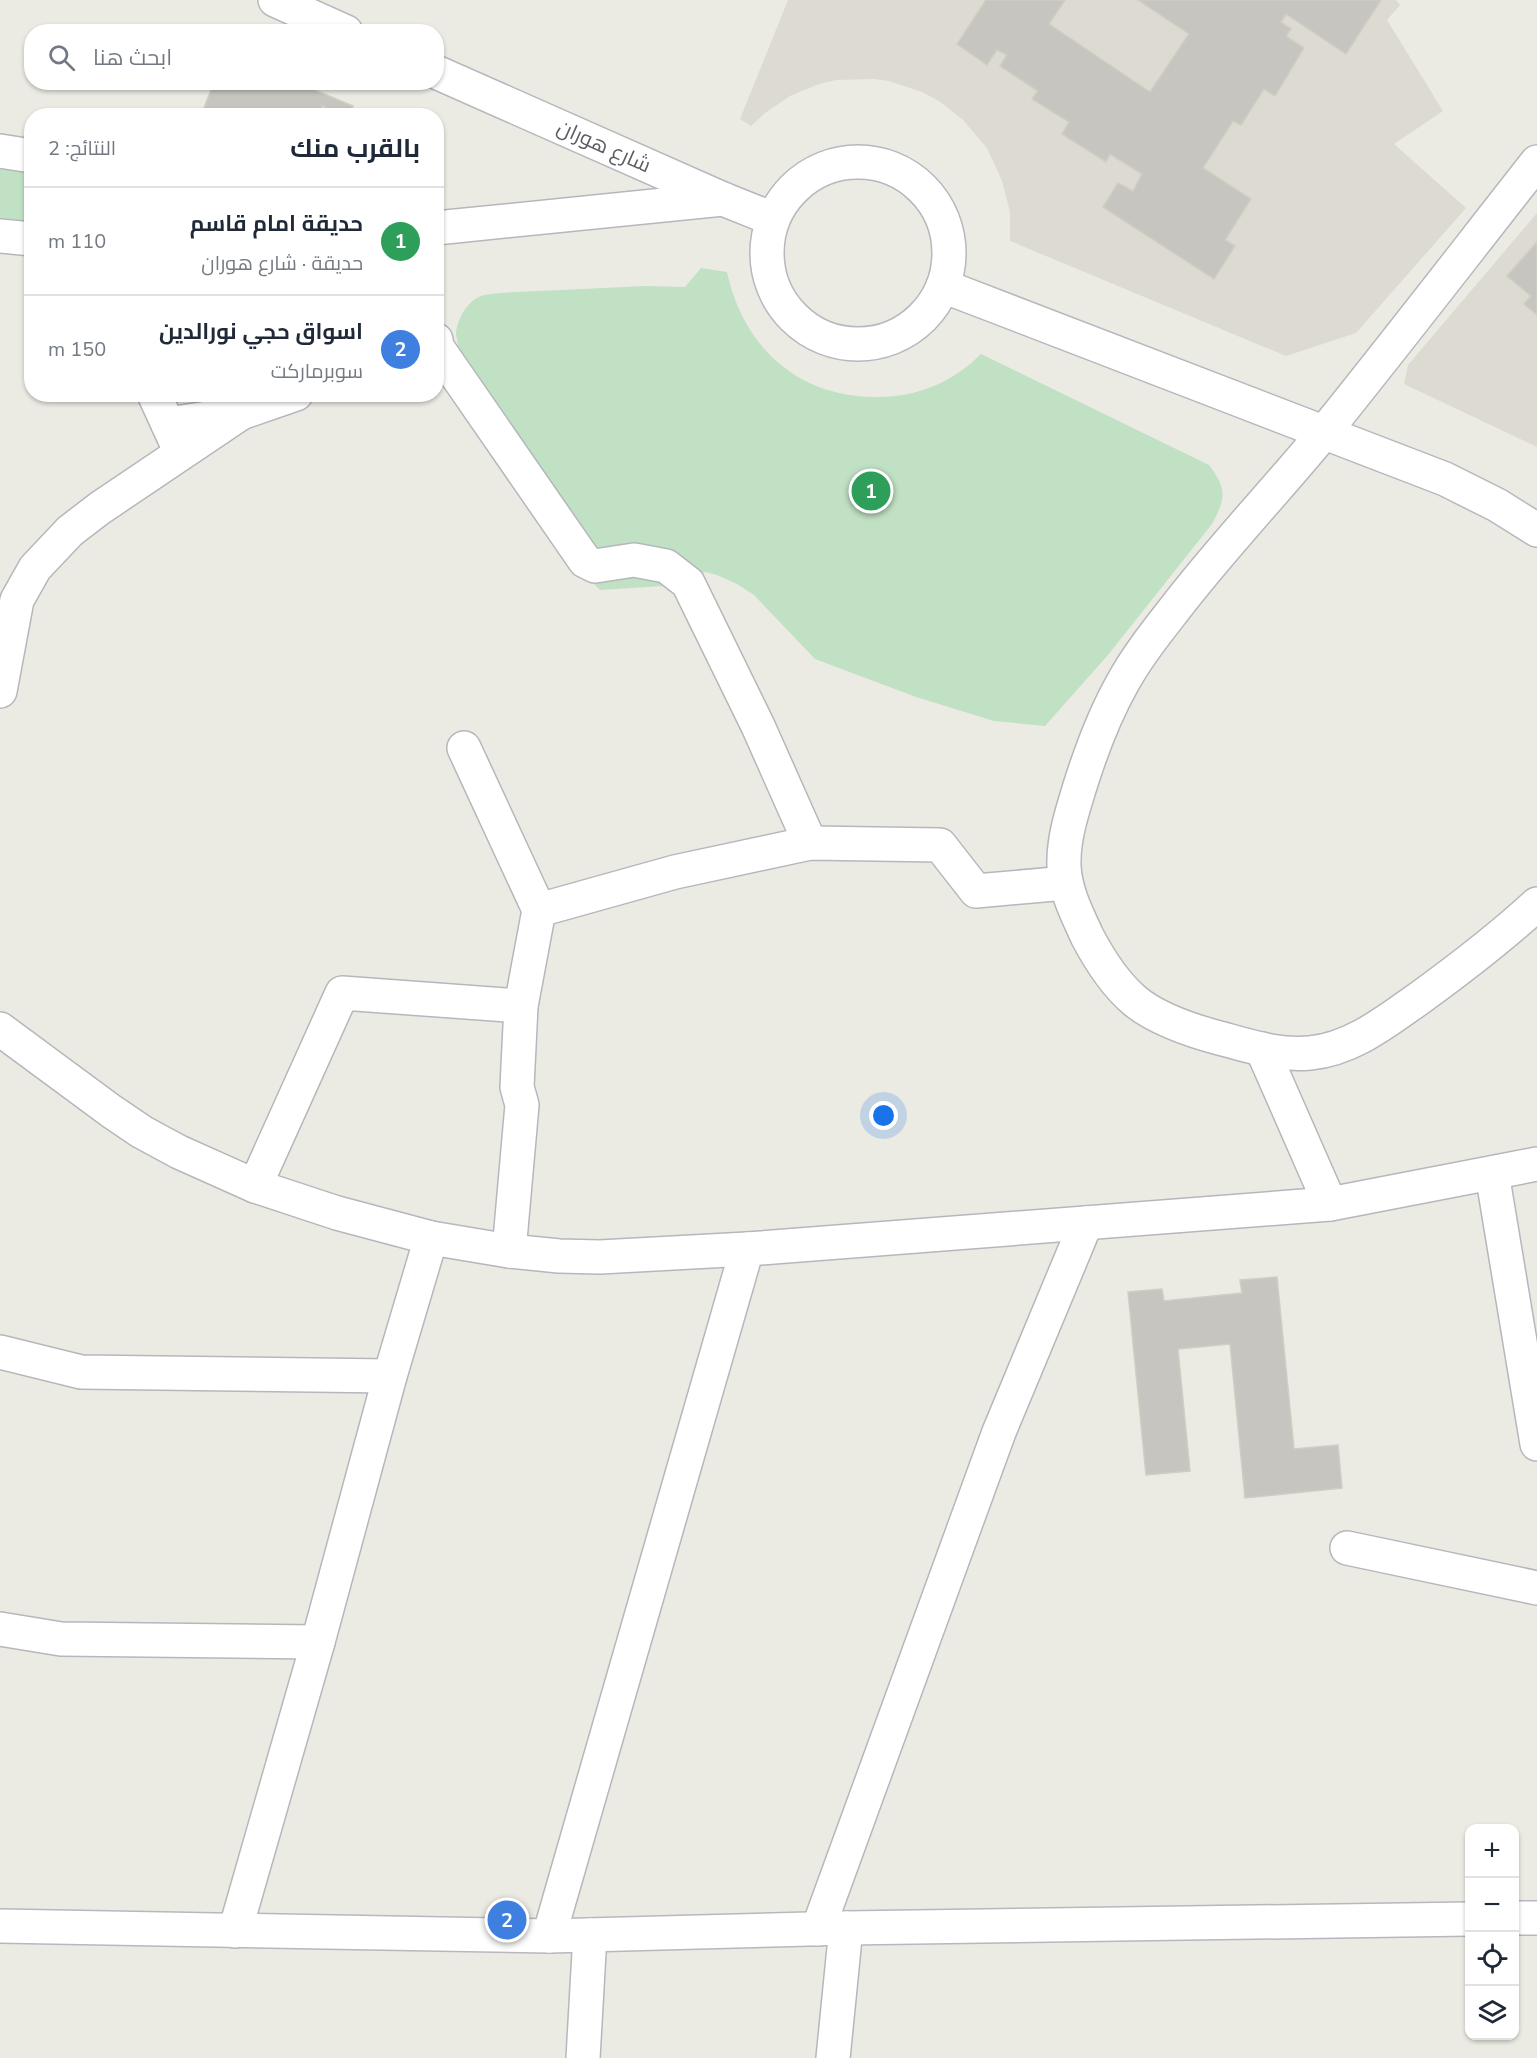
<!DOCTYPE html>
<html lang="ar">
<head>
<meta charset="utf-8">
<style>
	:root { --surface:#fff; --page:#f2f2f3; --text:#1f2937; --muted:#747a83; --line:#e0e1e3; --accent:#d6583e }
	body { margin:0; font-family:"Nunito Sans",Cairo,sans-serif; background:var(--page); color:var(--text); direction:rtl }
	.controls { position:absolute; right:18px; bottom:18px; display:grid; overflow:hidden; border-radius:12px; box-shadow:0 2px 4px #0004 }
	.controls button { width:54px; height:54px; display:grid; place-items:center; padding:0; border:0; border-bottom:2px solid var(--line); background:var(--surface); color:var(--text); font:30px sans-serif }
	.you { position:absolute; left:884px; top:1116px; width:21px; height:21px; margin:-15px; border:4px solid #fff; border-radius:50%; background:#1a73e8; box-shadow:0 0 0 9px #1a73e833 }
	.badge { display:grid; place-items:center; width:39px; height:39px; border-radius:50%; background:var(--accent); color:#fff; font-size:20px; font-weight:700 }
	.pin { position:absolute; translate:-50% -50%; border:3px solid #fff; box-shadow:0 2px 6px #0006 }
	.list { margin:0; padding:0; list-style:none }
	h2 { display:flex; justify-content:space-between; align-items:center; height:78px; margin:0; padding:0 24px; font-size:26px }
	h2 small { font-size:20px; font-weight:400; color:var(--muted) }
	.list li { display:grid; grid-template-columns:39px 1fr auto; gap:18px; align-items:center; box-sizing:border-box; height:108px; padding:0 24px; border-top:2px solid var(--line) }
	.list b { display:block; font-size:22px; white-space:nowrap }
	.list p { margin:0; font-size:20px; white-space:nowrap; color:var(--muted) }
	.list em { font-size:20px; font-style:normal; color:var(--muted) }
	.icon { flex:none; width:33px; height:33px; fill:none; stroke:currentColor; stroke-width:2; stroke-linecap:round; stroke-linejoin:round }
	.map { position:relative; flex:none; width:1537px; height:2058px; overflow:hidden; direction:ltr }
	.search { position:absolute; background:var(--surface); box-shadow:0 2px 4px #0004; left:24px; top:24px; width:420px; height:66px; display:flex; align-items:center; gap:15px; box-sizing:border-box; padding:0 21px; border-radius:24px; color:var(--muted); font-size:22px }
	.panel { position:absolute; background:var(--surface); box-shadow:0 2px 4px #0004; left:24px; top:108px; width:420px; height:294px; border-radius:24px; direction:rtl }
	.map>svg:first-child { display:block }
	.education { fill:#dcdad1 }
	.green { fill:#c1e1c4 }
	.building { fill:#c7c5c0; stroke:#d0cdc2; stroke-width:1.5 }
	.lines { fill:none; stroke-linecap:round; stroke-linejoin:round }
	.street-casing { stroke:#b5b7bb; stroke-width:36 }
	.secondary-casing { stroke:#b6b8bd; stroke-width:36 }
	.street { stroke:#fff; stroke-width:33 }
	.secondary { stroke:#fff; stroke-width:33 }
	.labels { text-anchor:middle; stroke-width:4.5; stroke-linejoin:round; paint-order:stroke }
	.street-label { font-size:21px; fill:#5b5d62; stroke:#fff }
</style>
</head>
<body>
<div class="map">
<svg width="1537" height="2058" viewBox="0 0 1537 2058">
	<rect width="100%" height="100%" fill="#ecebe3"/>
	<g class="education">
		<path d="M788,0H1396L1400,5L1387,20L1443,111L1394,144L1466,208L1356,333L1286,356L1010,241V212L1002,181L987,148L963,120L939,101L922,92L889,81L874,79L836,80L819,84L790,96L765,113L751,126L740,119Z"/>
		<path d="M1537,213V447L1404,384L1408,365Z"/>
	</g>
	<g class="green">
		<path d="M0,169L31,173V221L0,218Z"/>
		<path d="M701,268L727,272C743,346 796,396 874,397C915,398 952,383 981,354L1209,465C1227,489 1226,498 1212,524L1108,655L1045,726L994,721L916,697L815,659L754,595L737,584L717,575L705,572L664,586L600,590L566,557L467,397L456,334C457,320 466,302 481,296C486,294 494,294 500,293L645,286L685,287Z"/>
	</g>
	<g class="building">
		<path d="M986,0H1065L1049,24L1150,92L1189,34L1138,0H1381L1346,54L1286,14L1281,22L1291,29L1286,36L1304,48L1275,96L1264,89L1241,125L1233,121L1203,168L1251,199L1225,240L1235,246L1214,279L1103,207L1118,183L1133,191L1142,174L1110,154L1106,162L1062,134L1069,122L1032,99L1038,91L1000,66L1007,55L997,50L987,65L957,44Z"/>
		<path d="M214,82H295L353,106L350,116L322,106L318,116H201Z"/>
		<path d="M1537,242V315L1524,304L1531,296L1507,276Z"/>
		<path d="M1277,1277L1294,1449L1338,1445L1342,1488L1245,1498L1230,1344L1178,1349L1190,1471L1146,1475L1128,1292L1162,1289L1164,1301L1242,1293L1240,1280Z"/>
	</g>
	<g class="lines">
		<defs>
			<g id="street">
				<path d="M0,151L32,156"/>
				<path d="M1537,162C1467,251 1397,342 1326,430C1276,491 1221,548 1173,611C1155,634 1136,658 1122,684C1104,716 1091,751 1080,786C1072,812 1063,839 1064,866C1065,891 1077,914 1087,936C1099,959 1115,984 1135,1001C1157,1019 1196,1032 1223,1039C1252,1047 1280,1056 1310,1053C1353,1049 1388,1020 1421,997C1461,968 1500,938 1537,904"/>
				<path d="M436,228L723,199"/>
				<path d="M0,236L32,239"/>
				<path d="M436,340L437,347L585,561L595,566L634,560L666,566L688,583L758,726L810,843"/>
				<path d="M154,394L176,442"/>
				<path d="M168,424L241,413L296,394"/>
				<path d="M0,691L17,600L35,568L70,531L100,508L241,413"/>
				<path d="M464,748L539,910"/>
				<path d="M0,1029L111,1111L142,1132L179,1152L255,1186L337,1213L431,1238L509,1251L559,1256L600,1257L747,1249L1330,1204L1537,1164"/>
				<path d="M1262,1049L1330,1204"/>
				<path d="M1492,1173L1537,1444"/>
				<path d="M255,1186L342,993L521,1006"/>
				<path d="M509,1251L522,1105L517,1087L521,1006L539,910L675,872L810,843L940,845L976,891L1066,883"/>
				<path d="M0,1352L81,1372L390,1376"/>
				<path d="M1347,1548L1537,1588"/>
				<path d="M0,1629L61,1639L318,1642"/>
				<path d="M818,1929L999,1432L1086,1223"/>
				<path d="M235,1931L318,1642L390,1376L431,1238"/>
				<path d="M549,1936L747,1249"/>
				<path d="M583,2058L590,1935"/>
				<path d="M833,2058L846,1928"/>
			</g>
			<g id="secondary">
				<path d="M275,0L346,32"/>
				<path d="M436,72L723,199L773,219"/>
				<circle cx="858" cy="253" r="91"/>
				<path d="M943,286L1445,479L1497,505L1537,530"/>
				<path d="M1514,1918H1537"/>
				<path d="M0,1926L549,1936L846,1928L1470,1919"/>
			</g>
		</defs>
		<use href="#street" class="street-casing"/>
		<use href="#secondary" class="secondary-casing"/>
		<use href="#street" class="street"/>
		<use href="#secondary" class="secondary"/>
	</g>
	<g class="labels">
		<g class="street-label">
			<text transform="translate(604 146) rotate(24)" y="7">شارع هوران</text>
		</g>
	</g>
</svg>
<div class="controls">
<button>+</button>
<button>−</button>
<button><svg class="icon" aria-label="locate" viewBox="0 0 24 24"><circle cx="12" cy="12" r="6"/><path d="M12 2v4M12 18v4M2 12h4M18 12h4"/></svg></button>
<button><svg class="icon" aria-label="layers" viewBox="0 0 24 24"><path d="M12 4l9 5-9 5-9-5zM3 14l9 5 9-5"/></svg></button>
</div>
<div class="you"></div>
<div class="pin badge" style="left:871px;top:491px;background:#2e9e5b">1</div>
<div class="pin badge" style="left:507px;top:1920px;background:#3f7fe0">2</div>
<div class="search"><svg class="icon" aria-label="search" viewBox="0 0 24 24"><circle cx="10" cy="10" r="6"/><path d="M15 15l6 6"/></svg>ابحث هنا</div>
<section class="panel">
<h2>بالقرب منك<small>النتائج: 2</small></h2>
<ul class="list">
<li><span class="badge" style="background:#2e9e5b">1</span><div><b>حديقة امام قاسم</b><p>حديقة · شارع هوران</p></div><em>110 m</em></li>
<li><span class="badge" style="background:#3f7fe0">2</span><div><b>اسواق حجي نورالدين</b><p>سوبرماركت</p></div><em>150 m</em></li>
</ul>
</section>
</div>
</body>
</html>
